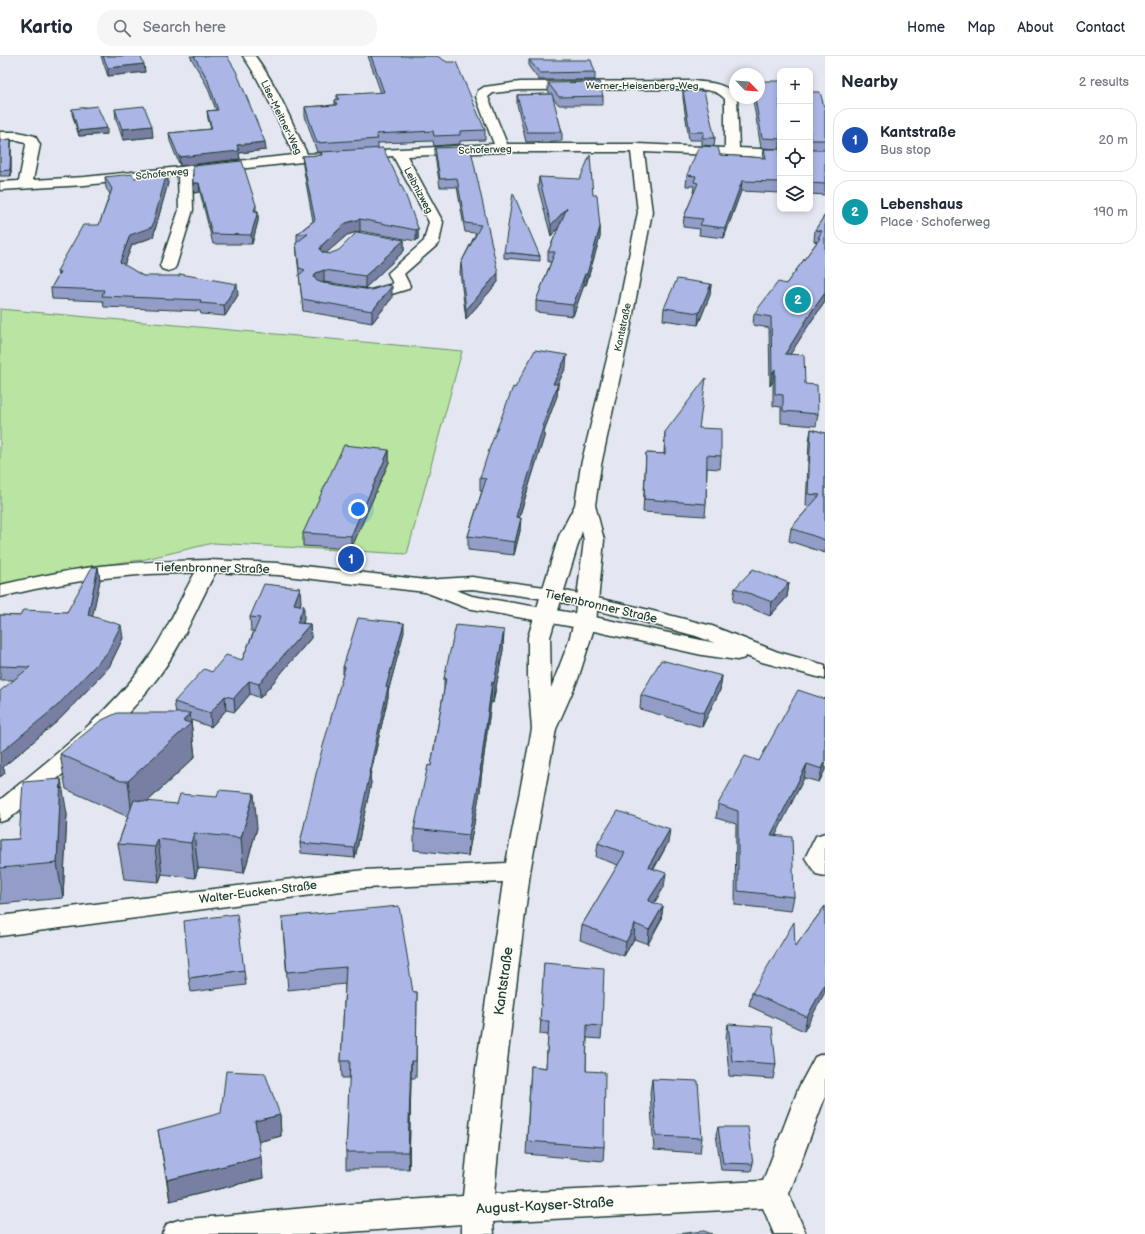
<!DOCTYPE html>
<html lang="en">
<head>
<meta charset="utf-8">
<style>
	:root { --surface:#fff; --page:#f6f6f7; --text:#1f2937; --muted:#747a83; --line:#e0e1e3; --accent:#c8321e }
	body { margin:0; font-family:"Balsamiq Sans",sans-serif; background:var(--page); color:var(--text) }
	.controls { position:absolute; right:12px; top:12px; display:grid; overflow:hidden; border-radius:8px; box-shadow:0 2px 6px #0003 }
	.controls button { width:36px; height:36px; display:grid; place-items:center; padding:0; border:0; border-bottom:1px solid var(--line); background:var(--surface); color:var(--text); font:20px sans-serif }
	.compass { position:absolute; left:729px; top:12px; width:36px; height:36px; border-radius:50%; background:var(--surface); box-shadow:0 2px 6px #0003; rotate:115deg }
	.you { position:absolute; left:358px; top:453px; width:14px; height:14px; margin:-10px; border:3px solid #fff; border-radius:50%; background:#1a73e8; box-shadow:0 0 0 6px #1a73e833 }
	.badge { display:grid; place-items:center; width:26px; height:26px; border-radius:50%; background:var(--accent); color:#fff; font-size:13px; font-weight:700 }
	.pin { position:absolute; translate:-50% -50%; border:2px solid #fff; box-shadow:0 1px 4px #0006 }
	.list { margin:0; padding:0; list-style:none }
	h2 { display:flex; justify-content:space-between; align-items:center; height:52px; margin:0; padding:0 16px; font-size:17px }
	h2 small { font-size:13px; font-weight:400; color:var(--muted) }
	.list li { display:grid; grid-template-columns:26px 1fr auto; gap:12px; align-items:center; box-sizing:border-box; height:64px; margin:0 8px 8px; padding:0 8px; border:1px solid var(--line); border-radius:16px }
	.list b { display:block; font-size:15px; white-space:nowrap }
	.list p { margin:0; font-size:13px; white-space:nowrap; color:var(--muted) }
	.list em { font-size:13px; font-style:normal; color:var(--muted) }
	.icon { flex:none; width:22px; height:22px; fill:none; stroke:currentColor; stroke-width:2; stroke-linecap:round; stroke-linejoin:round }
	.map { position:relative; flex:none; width:825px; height:1178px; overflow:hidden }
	header { display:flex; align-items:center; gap:24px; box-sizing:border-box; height:56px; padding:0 20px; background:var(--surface); border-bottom:1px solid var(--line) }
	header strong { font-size:19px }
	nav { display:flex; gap:22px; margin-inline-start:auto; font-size:14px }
	.search { width:280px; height:36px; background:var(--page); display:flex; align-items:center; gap:10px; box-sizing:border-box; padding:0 14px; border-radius:16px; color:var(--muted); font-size:15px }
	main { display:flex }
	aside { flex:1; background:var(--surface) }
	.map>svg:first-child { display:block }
	.green { fill:#b9e4a1; stroke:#6c906a }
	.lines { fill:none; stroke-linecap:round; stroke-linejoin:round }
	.street-casing { stroke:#1f3d34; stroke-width:3 }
	.secondary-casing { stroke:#1f3d34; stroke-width:3 }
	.street { fill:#fdfcf7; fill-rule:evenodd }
	.secondary { fill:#fdfcf7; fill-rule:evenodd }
	.wall { fill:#939dc7; stroke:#1f3d34 }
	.shaded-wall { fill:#787fa2; stroke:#1f3d34 }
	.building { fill:#abb6e7; stroke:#1f3d34 }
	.labels { text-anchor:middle; stroke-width:3; stroke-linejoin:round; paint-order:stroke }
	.far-street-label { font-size:10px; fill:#1f3d34; stroke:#fdfcf7 }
	.street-label { font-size:12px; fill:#1f3d34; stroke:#fdfcf7 }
	.near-street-label { font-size:14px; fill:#1f3d34; stroke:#fdfcf7 }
</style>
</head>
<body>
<header>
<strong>Kartio</strong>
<div class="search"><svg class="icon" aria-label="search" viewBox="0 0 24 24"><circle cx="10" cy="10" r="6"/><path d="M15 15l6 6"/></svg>Search here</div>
<nav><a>Home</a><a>Map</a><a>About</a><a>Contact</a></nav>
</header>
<main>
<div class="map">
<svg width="825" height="1178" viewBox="0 0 825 1178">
	<rect width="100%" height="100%" fill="#e4e7f2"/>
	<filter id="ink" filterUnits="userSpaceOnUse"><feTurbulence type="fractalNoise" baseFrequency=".025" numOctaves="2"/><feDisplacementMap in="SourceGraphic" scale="8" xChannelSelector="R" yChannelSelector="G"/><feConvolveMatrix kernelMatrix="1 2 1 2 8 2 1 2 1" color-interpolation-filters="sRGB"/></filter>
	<g filter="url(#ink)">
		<path class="green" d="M0,253L462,295L407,498L213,487L142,504L85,511L0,529Z"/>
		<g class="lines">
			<defs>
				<g id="street">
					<path d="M243,0H255C277,29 291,65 307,98L494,88L476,41L478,35L484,31L520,26L693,25C709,27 724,26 735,39V42H737L739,92L780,94V102L644,96L652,156L630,274L601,409L595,449L604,484L596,566L578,623L556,673L530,816L506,1013L494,1138L763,1125L799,1031L815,1001L825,997V1041L789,1138L806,1178H774L763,1152L493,1166L494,1178H462V1168L320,1178H162L167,1168L178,1164L327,1150L463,1140L476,1013L503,826L364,832L0,880V860L364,814L506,807L532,673L528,620V581L559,480L575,449L581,409L614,274L638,156L631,96H502L407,100L443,166L439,187L436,190L404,218L410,230L408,233L372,244L357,241L355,238L357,235L363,233L371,234L393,228L388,217L424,185L429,166L393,100L302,106L192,118L193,154L176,210L174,213L168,215L162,213L160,210L179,154L178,119L85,129L0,134V126L19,125L26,89L25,86L18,84H0V76H18L35,80L40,89L33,124L85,121L294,99C278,65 264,30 243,0ZM693,33C705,34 716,33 725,43V92L637,88H507L488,41L493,37L520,34ZM582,475L584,484L574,566L568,588L551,632L550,581Z"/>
					<path d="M209,504L216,506L219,510C198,547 184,587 158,621C117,677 61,719 9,763L0,766V744C50,703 103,663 142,611C166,580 179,543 199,510L202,506Z"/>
					<path d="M825,777V820L816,818L805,802L816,780Z"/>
				</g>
				<path id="secondary" d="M209,504L278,507L426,524L472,521L552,532L637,551L712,570L778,596L825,609V623L762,606L746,600L745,602L737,604L702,599L585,573L467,552L425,536L278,519L209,516L149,518L93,523L35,533L0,541V529C31,522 62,515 93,511C131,506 170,505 209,504ZM472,533L552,544L633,563L696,580L715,587L585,559L472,540L456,534Z"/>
			</defs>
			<use href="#street" class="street-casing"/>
			<use href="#secondary" class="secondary-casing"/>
			<use href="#street" class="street"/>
			<use href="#secondary" class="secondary"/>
		</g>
		<g class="wall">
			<path d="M101,0H142H140L145,16L108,20Z"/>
			<path d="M190,0H227L266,94L239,97L240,103L180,110L170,85L169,77L211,73L208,63L207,55L216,54L207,30Z"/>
			<path d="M368,0H437L485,74V84L460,85V88L434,90L433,85L378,87V92L418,172V183L416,185L360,175L347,179L326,197L329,198L404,184V195L365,232L324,226H322L392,242L372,267L303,255L297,199L296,187L297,186V178L313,165L303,110L302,100L321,99V96H317L305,60V51L335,49V44H337V39L381,37Z"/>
			<path d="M529,4L595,16V24H539L529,11Z"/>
			<path d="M780,25V93L761,92L753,44L750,42H759Z"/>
			<path d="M548,27L603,40V49H559L552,41L562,76V85L526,86L517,48V39L550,38L548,35Z"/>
			<path d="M683,35L715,82L714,90L702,89V84H689L683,42Z"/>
			<path d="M810,36L825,54V139L810,138Z"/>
			<path d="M72,53L107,78L79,80L72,58Z"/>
			<path d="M115,53L153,81L123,84L116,63Z"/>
			<path d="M0,83L2,84L11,83V120H0Z"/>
			<path d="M435,92L463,96L498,226L466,263L460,216L461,207L476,177L465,176L457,131H440L435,100Z"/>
			<path d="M764,93H780V137L741,135L724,182L699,179L700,173L683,171L684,161L694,137H693L694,130H686L687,119L720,99L763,102Z"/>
			<path d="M193,110L256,149V155H258V165L252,188H213L200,136L194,137Z"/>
			<path d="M105,121L134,122L168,127L153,181L132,189L124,209L143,220L238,239L225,260L201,258L200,255L104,251L103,245L52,243L51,232L58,220L57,215L99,169L110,138L106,132Z"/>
			<path d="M539,121L593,139L600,171V181L586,229H584L573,260L536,256V245L551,206H548V196L559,171L551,180L538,131Z"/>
			<path d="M825,159V246L810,267L790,298L805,328L818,358L816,370L781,367V351L773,350V325L770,330L769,272L753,269L754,258L786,228L817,186L814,185L815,174Z"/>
			<path d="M504,196L540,200V205L504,202Z"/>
			<path d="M711,228L710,239L698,269L663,264L664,252Z"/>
			<path d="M566,311L558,328L557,340L544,375V381L519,462L520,475L514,499L468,494V480L482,435H480V422L515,332Z"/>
			<path d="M699,372L721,400L720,413L707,412L706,448L705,460L643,456L646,397L664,398L665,376Z"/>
			<path d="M811,373L825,377V497L789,485L791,472L810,450H806L809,385Z"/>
			<path d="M389,394V406L351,493L303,490V477Z"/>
			<path d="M98,511L100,524L92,561L123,582L109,611L59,664L3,711L5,717L0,721L13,624H0V559L20,560L67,556Z"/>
			<path d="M789,527L787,541L770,560L733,545L735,532Z"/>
			<path d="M301,546L300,549L304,563L303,567L310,568L311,582L260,642L250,638L235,656L226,654L211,671L191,664L195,701L148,745L257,772L244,817L198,812L195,822L162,818L159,826L124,823L118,788L128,760H126L66,733L60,698L176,657L174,646L212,616L242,604L254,575H251L250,561Z"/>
			<path d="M504,574L503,594L493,647L491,646L481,722L480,735L468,800L414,794V773L431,710L444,633V622Z"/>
			<path d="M404,576L388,636V641L370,720L371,727L355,802L301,797L300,787L343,619V611Z"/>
			<path d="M722,620L720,634L702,671L640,653L641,639Z"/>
			<path d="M825,643V714L819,726L804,722L775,779L794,841L791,855L735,849L736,768L716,762L718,748L759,705Z"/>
			<path d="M67,758L63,842L0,848V784L19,783Z"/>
			<path d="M598,787H668L654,813L664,831L654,847L663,850L661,864L648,888L634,883L624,900L580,884L582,869L618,809L596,801Z"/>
			<path d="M825,850V936L804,975L749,950L752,937L795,891Z"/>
			<path d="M282,861L413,936H417L416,1022H411L409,1113H346V1096L350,1022H342L341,1005L345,928L288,934Z"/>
			<path d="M544,907L602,970L601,983L587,982L586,1015L604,1091L603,1105L526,1098L531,1010L546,1012L548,979L540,978Z"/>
			<path d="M244,914L246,929L191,936L189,922Z"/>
			<path d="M728,968L776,1008L773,1023L729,1020L726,982Z"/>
			<path d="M652,1023L702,1082L700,1097L654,1094L650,1037Z"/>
			<path d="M280,1059L281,1080L258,1086L263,1122L170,1145L158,1074Z"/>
			<path d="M718,1071L753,1108L751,1115L721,1114L716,1078Z"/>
		</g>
		<g class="shaded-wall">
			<path d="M144,8L145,16L108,20V12Z"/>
			<path d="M152,70L153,81L123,84L122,73Z"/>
			<path d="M107,72V78L79,80L78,75Z"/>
			<path d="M11,83V120L10,114Z"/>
			<path d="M265,86L266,94L239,97L240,103L180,110L179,101L237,89Z"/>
			<path d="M167,117L168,127L153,181L132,189L121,217L120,206L130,179Z"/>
			<path d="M742,125L741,135L724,182L725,172Z"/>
			<path d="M193,127H199L200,136L194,137Z"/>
			<path d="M567,152V162L551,180V169Z"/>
			<path d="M258,155V165L252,188L251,179Z"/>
			<path d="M360,163V175L347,179L323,200L320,193L322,189L346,167Z"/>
			<path d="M600,171V181L586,229L587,218Z"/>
			<path d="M418,172V183L416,185V174Z"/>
			<path d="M404,184V195L365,232V220Z"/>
			<path d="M324,214V226L317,228L314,221L316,217Z"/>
			<path d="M498,217V226L466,263V254Z"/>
			<path d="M585,218L584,229L573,260V249Z"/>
			<path d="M237,228L238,239L225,260L224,249Z"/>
			<path d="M711,228L710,239L698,269L699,257Z"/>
			<path d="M392,230V242L372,267V255Z"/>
			<path d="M825,237V246L810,267L783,310L785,298L812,255Z"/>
			<path d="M567,299L566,311L552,340L553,328Z"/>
			<path d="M775,313L773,325L770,330L772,318Z"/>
			<path d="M558,328L557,340L544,375V381L515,474L516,461L543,368Z"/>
			<path d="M389,394V406L351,493V480Z"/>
			<path d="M521,462L520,475L514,499L515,486Z"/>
			<path d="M98,511L100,524L90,573L88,559Z"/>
			<path d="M789,527L787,541L770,560L772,546Z"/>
			<path d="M300,532L301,546L295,562L294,548Z"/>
			<path d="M304,550V563L298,580L297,567Z"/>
			<path d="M404,567V576L388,636V641L370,720L371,727L355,802L354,792L369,717L386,631Z"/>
			<path d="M310,568L311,582L260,642L259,628Z"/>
			<path d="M121,569L123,582L109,611L59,664L3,711L5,717L0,721V697Z"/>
			<path d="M504,574L503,594L493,647L494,627Z"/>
			<path d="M722,620L720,634L702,671L704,657Z"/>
			<path d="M249,625L250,638L235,656L234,642Z"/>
			<path d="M492,626L491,646L481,722L480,735L468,800L469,779L480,715Z"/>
			<path d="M225,640L226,654L211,671L210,657Z"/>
			<path d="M190,657L195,701L132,760L128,725Z"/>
			<path d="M825,706V714L819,726L822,713Z"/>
			<path d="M807,708L804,722L769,793L771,779Z"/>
			<path d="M61,723L67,758L63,842L57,807Z"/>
			<path d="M254,737L257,772L244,817L241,782Z"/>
			<path d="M670,773L668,787L646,825L648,811Z"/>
			<path d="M194,777L198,812L195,822L191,787Z"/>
			<path d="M158,783L162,818L159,826L155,791Z"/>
			<path d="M666,817L664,831L647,859L648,845Z"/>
			<path d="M663,850L661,864L648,888L649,874Z"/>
			<path d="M635,868L634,883L624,900L626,886Z"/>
			<path d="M825,928V936L804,975L807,961Z"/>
			<path d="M411,1005V1022L409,1113L408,1096Z"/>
			<path d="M280,1059L281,1080L257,1086L255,1065Z"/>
			<path d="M261,1101L263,1122L170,1145L167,1124Z"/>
		</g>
		<g class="building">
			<path d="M103,0H140L144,8L108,12Z"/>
			<path d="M194,0H227L236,15L265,86L237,89L239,95L179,101L169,77L212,73L207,55L218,54L207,22Z"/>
			<path d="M371,0H437L447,6H456L485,74L460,75V79L434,80L433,75L376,78L378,83L317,87L305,51L337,49L335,44L339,43L337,39L384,36Z"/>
			<path d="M529,4H591L595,16L540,17Z"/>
			<path d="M759,25H780V83L762,82L755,42H759Z"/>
			<path d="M599,26L603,40L559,41L548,27Z"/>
			<path d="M683,35H704L715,82H702L704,76H690Z"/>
			<path d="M810,36H820L825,54V84H810V94H825V128L810,127Z"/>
			<path d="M552,38L562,76H527L517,39Z"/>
			<path d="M97,50L107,72L78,75L72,53Z"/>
			<path d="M144,50L152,70L122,73L115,53Z"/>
			<path d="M0,83H1V84L11,83L10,114L0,115Z"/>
			<path d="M699,90L718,91L720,99L766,102L764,93H780V126L742,125L725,172L700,169L703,163L684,161L698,127L694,126L696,120L687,119Z"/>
			<path d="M462,91L463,96L471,94L498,217L466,254L461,207L481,169L465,167L457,122L440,123L435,92Z"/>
			<path d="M383,92L404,135L418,172L416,174L360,163L346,167L322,189L320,193L322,196L329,198L339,194L357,176L404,184L365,220L324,214L316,217L314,221L317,225L323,227L372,234L386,229L392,230L372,255L302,243L299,219L305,214L299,212L296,187L308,178H297L315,164L302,100L322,99L321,96Z"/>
			<path d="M590,99L593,139H597L600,171L587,218H585L573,249L536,245L555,196H548L567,152L551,169L539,121L580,123Z"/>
			<path d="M242,105L256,149L254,155H258L251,179L212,178L199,127H193V110Z"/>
			<path d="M167,117L152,171L130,179L120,206L143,220H179L180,218L237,228L224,249L200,247L201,244L102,240L104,234L51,232L60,216L57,215L83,169H99L112,133L105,121L132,118L134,122Z"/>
			<path d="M513,137L540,200L504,196Z"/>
			<path d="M825,159V237L812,255L785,298L804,299L805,328L817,329L818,358L783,355V339L775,338V313L772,318L771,261L754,258L778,226L786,228L820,182H818L822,175L815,174Z"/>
			<path d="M677,223L711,228L699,257L664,252Z"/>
			<path d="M535,294L567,299L553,328H558L543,368H544L516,461L521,462L515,486L468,480L486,423L480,422L490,391L513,331L515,332Z"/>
			<path d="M706,322L699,372L721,373V400L707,399L706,448L644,443L646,397L665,398V376Z"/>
			<path d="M811,373L825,377V484L791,472L820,439L808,438Z"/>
			<path d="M344,389L389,394L351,480L303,477Z"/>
			<path d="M92,511H98L88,559L121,569L107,597L57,650L0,697V635L30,611L0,610V559L20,560L23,554L67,556Z"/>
			<path d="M753,513L789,527L772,546L735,532Z"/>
			<path d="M264,528L300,532L294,548L304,550L297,567L310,568L259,628L249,625L234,642L225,640L210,657L174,646L204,613L212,616L226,599L242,604L260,562L250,561Z"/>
			<path d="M358,562L404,567L386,631H388L369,717H370L354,792L300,787L320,701L345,611H343Z"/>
			<path d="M456,569L504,574L494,627L492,626L480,715H481L469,779L414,773L428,709L431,710L446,622H444Z"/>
			<path d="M661,604L722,620L704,657L641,639Z"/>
			<path d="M798,634L825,643V706L822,713L807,708L771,779L792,781L794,841L738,835V755L718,748L745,700L759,705Z"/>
			<path d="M117,657H190L183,665L191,667L128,725H121L60,698L100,665Z"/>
			<path d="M61,723L57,807L0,812V784L19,783L23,726Z"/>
			<path d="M219,734L254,737L241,782L194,777L191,787L158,783L155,791L118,788L134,744L177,748L180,738L217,741Z"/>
			<path d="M618,755L670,773L648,811L666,817L648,845L663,850L649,874L635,868L626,886L582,869L625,797L598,787Z"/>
			<path d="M399,850L413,936H417L416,1005H411L408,1096H346L350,1005H341L346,911L287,916L282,861Z"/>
			<path d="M825,850V928L807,961L752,937L794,866L795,891Z"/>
			<path d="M237,858L244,914L189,922L184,865Z"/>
			<path d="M544,907L604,912L602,970L587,969L586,1015L605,1016L604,1091L527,1085L531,1010L546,1012L549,965H540Z"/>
			<path d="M728,968L772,971L776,1008L732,1005Z"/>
			<path d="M226,1015L265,1017L280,1059L255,1065L261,1101L167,1124L158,1074L221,1057Z"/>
			<path d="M652,1023L698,1025L702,1082L656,1080Z"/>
			<path d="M718,1071H748L753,1108L723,1107Z"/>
			<path d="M704,1175L712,1178H676Z"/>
		</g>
	</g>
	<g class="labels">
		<g class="far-street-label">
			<text x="642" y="33">Werner-Heisenberg-Weg</text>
			<text transform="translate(282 61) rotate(64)" y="4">Lise-Meitner-Weg</text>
			<text transform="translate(485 93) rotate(-2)" y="4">Schoferweg</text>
			<text transform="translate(162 117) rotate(-6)" y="4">Schoferweg</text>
			<text transform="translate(419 134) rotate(62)" y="4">Leibnizweg</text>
			<text transform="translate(622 271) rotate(-78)" y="4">Kantstraße</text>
		</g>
		<g class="street-label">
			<text transform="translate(212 512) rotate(1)" y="4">Tiefenbronner Straße</text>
			<text transform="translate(601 550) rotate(13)" y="4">Tiefenbronner Straße</text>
			<text transform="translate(258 836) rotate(-7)" y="4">Walter-Eucken-Straße</text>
		</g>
		<g class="near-street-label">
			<text transform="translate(503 925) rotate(-82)" y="5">Kantstraße</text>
			<text transform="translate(545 1149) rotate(-3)" y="5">August-Kayser-Straße</text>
		</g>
	</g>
</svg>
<div class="controls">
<button>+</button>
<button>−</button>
<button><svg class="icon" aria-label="locate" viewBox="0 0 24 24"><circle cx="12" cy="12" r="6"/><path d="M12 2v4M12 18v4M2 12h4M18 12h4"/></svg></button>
<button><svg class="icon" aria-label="layers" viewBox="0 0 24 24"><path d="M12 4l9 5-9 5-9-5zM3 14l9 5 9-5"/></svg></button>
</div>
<svg class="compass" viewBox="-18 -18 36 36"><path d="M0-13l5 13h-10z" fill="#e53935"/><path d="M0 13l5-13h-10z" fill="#747a83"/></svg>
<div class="you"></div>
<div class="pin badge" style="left:351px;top:503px;background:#1a4fb4">1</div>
<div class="pin badge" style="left:798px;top:244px;background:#0f9aa8">2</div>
</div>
<aside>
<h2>Nearby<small>2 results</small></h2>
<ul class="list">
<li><span class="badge" style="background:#1a4fb4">1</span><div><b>Kantstraße</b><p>Bus stop</p></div><em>20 m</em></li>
<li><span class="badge" style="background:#0f9aa8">2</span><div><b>Lebenshaus</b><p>Place · Schoferweg</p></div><em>190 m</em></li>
</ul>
</aside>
</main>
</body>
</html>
